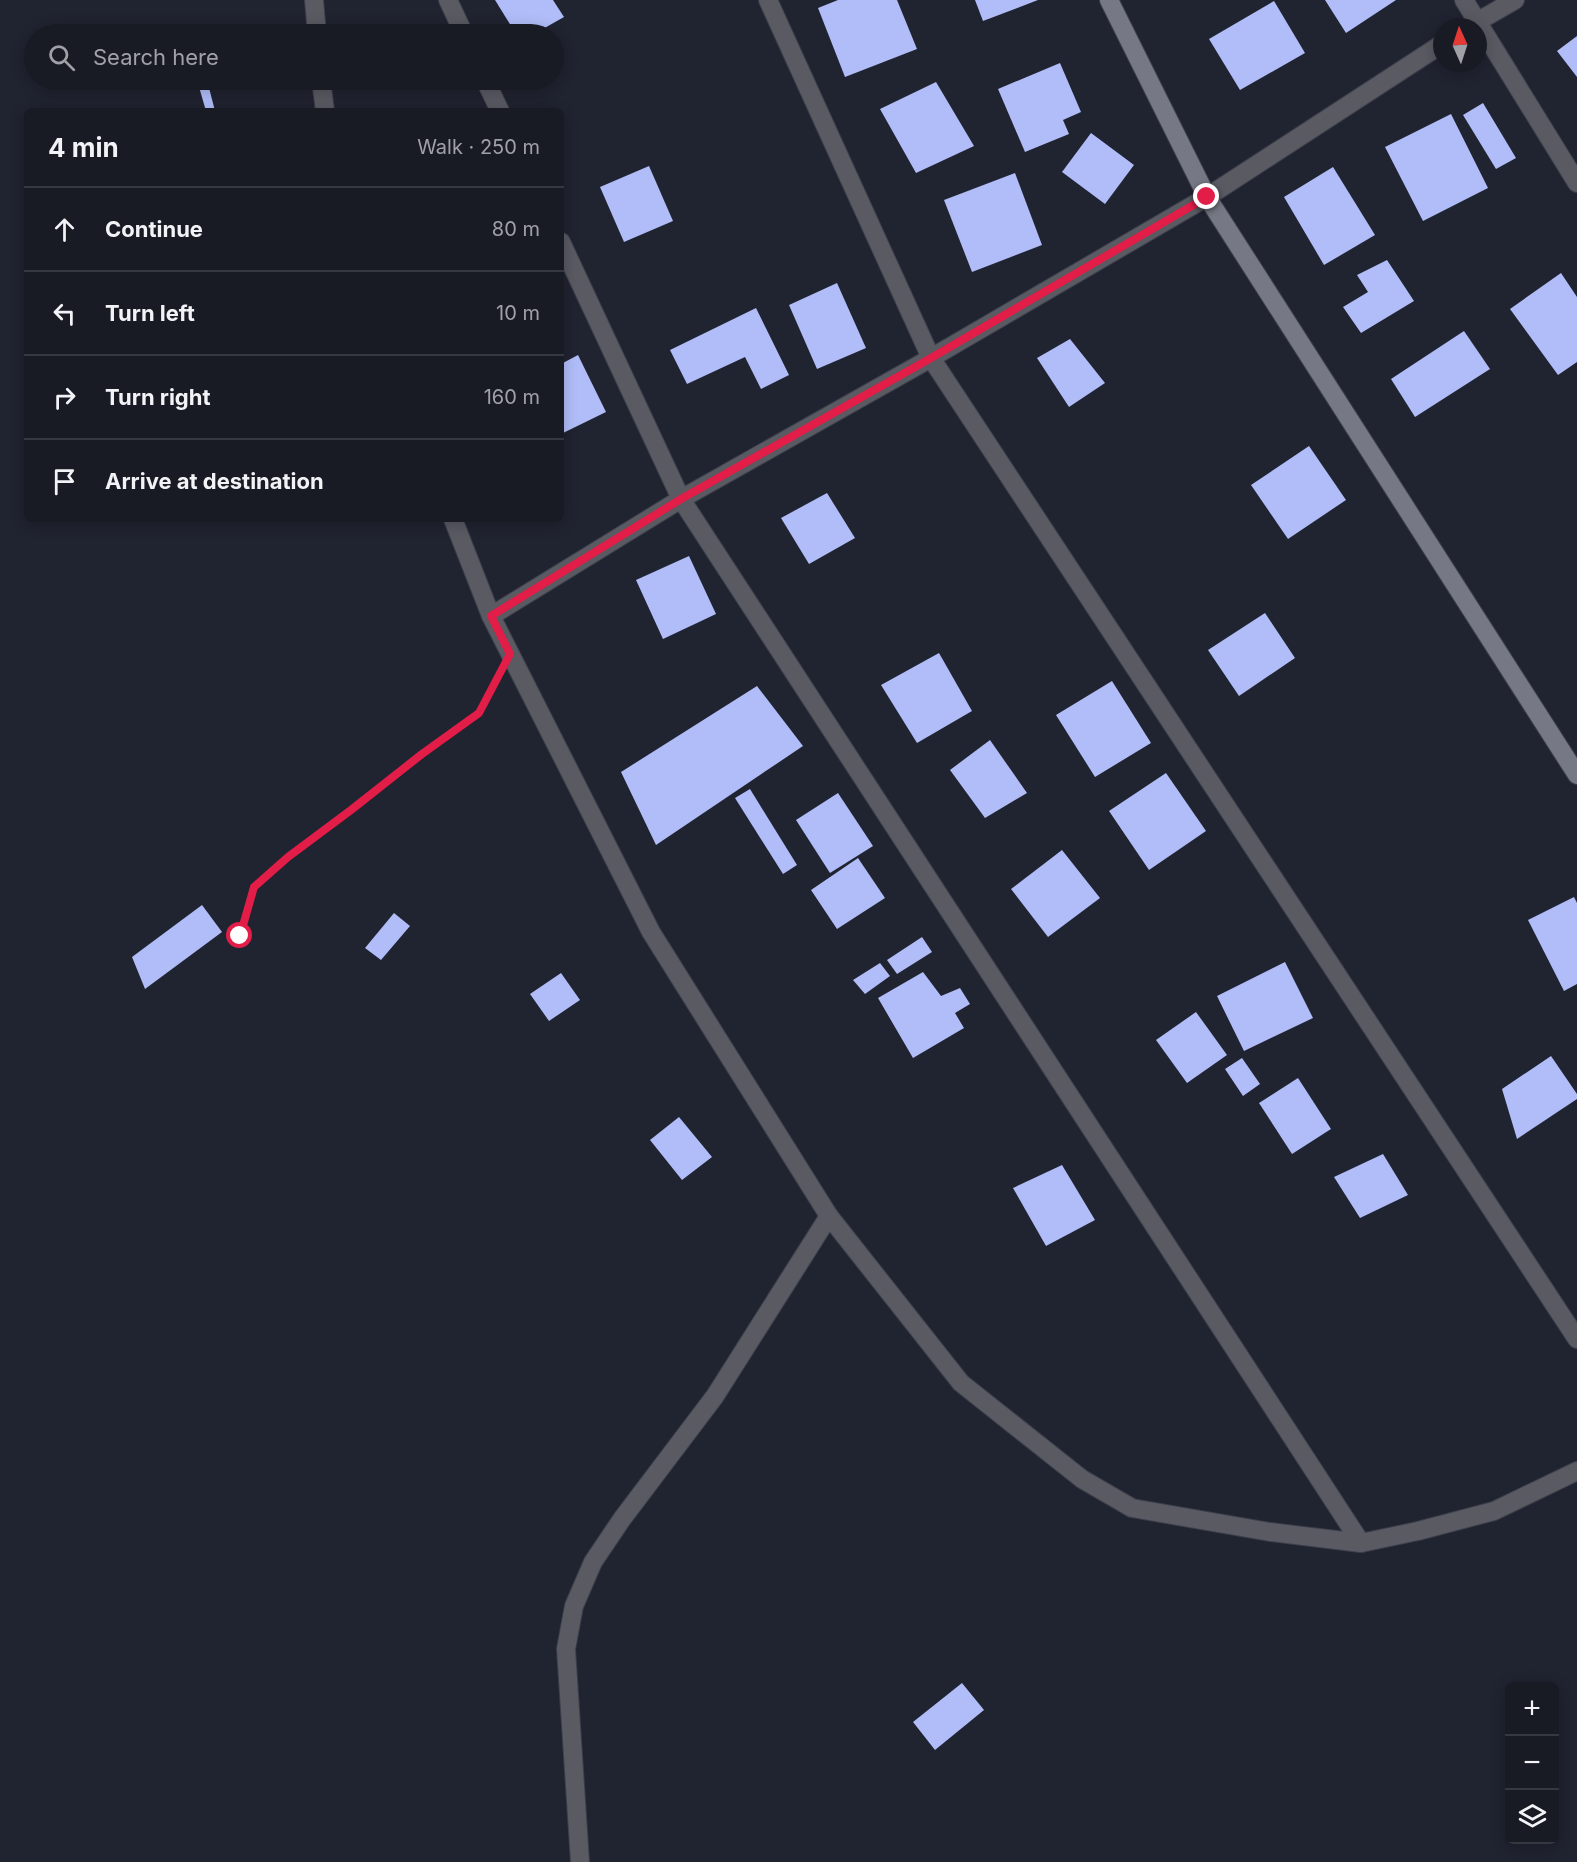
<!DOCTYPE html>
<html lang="en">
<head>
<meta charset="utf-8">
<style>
	:root { --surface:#181a24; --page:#252731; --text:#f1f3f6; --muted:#9fa1a6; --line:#363841 }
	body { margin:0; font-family:Inter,sans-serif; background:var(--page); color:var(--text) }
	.controls { position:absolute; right:18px; bottom:18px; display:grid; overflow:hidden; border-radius:9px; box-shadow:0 3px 15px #0003 }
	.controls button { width:54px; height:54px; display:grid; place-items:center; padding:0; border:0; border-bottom:2px solid var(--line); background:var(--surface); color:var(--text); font:30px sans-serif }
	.compass { position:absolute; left:1433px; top:18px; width:54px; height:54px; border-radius:50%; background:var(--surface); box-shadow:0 3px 15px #0003; rotate:357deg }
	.stop { position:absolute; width:18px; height:18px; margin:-14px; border:4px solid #e11d48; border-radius:50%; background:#fff }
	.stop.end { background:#e11d48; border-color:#fff; box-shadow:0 2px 6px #0008 }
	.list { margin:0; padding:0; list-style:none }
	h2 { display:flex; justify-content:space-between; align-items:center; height:78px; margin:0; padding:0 24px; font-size:26px }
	h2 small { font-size:20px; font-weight:400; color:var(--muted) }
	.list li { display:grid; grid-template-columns:39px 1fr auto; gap:18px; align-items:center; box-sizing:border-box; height:84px; padding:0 24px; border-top:2px solid var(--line) }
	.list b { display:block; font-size:22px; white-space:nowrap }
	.list em { font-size:20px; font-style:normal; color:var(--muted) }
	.icon { flex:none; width:33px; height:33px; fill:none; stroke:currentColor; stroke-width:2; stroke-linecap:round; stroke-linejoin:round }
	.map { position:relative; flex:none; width:1577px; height:1862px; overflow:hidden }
	.search { position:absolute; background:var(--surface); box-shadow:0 3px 15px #0003; left:24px; top:24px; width:540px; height:66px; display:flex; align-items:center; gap:15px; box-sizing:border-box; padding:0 21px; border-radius:33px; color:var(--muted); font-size:22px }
	.panel { position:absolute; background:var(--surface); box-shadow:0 3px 15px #0003; left:24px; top:108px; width:540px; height:414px; border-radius:9px }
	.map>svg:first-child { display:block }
	.building { fill:#b0bdf8 }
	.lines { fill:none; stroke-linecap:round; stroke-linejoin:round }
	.street-casing { stroke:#3c3f4b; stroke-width:20 }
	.secondary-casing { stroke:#3c3f4b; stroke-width:20 }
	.path { stroke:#6f727e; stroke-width:4; stroke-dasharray:4.5 4.5; stroke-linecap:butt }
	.street { stroke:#595a62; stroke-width:18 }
	.secondary { stroke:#767985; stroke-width:18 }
	.route { stroke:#e11d48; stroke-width:8 }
</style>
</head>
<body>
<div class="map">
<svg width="1577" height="1862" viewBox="0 0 1577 1862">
	<rect width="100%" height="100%" fill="#202330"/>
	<g class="building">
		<path d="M495,0H553L564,17L534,34H516Z"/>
		<path d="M838,0H897L917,49L845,77L818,8Z"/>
		<path d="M975,0H1038L983,21Z"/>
		<path d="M1325,0H1396L1346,33Z"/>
		<path d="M1274,1L1305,53L1240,90L1209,39Z"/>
		<path d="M1577,36V77L1557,51Z"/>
		<path d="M1060,63L1081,112L1063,120L1069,134L1025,152L998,89Z"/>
		<path d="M197,80H207L215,111H206Z"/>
		<path d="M936,82L974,146L916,173L880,109Z"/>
		<path d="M1483,103L1516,158L1496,169L1463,115Z"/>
		<path d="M1451,114L1488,188L1423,221L1385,147Z"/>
		<path d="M1091,133L1134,165L1105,204L1062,172Z"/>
		<path d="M649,166L673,221L624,242L600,187Z"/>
		<path d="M1333,167L1375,235L1324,265L1284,197Z"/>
		<path d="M1015,173L1042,245L972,272L944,200Z"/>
		<path d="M1387,260L1414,301L1361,333L1343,307L1368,292L1357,275Z"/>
		<path d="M1561,273L1577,297V362L1558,375L1510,309Z"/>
		<path d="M837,283L866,348L817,369L789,305Z"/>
		<path d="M756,308L789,375L761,389L745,357L687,384L670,350Z"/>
		<path d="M1464,331L1490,369L1415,417L1391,379Z"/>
		<path d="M1070,339L1105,383L1069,407L1037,358Z"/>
		<path d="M578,355L606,412L561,434V364Z"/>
		<path d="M1309,446L1346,500L1288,539L1251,485Z"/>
		<path d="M827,493L855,538L809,564L781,518Z"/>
		<path d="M689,556L716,614L663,639L636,580Z"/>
		<path d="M1265,613L1295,658L1239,696L1208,650Z"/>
		<path d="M939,653L972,711L917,743L881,685Z"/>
		<path d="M1112,681L1151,743L1095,777L1056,715Z"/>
		<path d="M757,686L803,746L656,845L621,772Z"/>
		<path d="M990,740L1027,793L985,818L950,770Z"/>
		<path d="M1166,773L1206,831L1149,870L1109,811Z"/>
		<path d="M750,789L797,865L783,874L735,798Z"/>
		<path d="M838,793L873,846L830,873L796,820Z"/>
		<path d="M1062,850L1100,898L1048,937L1011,889Z"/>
		<path d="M858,858L885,898L837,929L811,890Z"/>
		<path d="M1574,897L1577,903V984L1564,991L1528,920Z"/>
		<path d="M202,905L222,932L145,989L132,957Z"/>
		<path d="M394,913L410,926L381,960L365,948Z"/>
		<path d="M922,937L932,952L897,974L887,960Z"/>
		<path d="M1285,962L1313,1018L1244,1051L1217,996Z"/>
		<path d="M880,963L890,976L865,994L853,980Z"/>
		<path d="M923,972L941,996L960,988L970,1004L955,1013L964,1028L913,1058L878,998Z"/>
		<path d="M561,973L580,1000L549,1021L530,994Z"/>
		<path d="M1196,1012L1227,1055L1187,1083L1156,1040Z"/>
		<path d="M1551,1056L1577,1094V1099L1517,1139L1502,1089Z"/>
		<path d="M1242,1058L1260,1084L1243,1096L1225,1069Z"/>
		<path d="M1298,1078L1331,1129L1292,1154L1259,1103Z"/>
		<path d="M679,1117L712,1157L682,1180L650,1140Z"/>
		<path d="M1383,1154L1408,1195L1360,1218L1334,1177Z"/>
		<path d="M1062,1165L1095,1220L1046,1246L1013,1188Z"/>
		<path d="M962,1683L984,1710L935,1750L913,1722Z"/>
	</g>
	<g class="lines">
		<defs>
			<g id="street">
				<path d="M314,0L317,34"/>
				<path d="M448,0L464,34"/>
				<path d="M768,0L931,358L1577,1339"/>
				<path d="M1464,0L1577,183"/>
				<path d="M1468,27L1515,0"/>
				<path d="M321,80L325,111"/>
				<path d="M485,80L500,111"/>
				<path d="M561,242L681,499L1361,1543"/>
				<path d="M453,519L491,616L651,932L829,1216L961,1383L1082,1479L1132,1508L1270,1532L1361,1543L1418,1531L1494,1511L1577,1471"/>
				<path d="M491,616L681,499L931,358L1207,197L1442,44"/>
				<path d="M580,1862L566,1649L574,1606L593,1562L622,1519L715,1396L829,1216"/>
			</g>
			<path id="secondary" d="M1109,0L1207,197L1577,775"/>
		</defs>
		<use href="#street" class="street-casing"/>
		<use href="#secondary" class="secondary-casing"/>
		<path class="path" d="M240,936L254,887L288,857L351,810L422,754L479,713L495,684"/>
		<use href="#street" class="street"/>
		<use href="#secondary" class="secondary"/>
	</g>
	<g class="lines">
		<path class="route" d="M240,936L254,887L288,857L351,810L422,754L479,713L510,654L491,616L681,499L931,358L1207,197"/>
	</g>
</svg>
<div class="controls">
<button>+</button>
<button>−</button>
<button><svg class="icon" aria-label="layers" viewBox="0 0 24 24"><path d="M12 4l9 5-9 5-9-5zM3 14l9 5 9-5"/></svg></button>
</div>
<svg class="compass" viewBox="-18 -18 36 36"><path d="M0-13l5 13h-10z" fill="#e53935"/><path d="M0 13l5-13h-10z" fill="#9fa1a6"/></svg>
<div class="stop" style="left:240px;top:936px"></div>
<div class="stop end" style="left:1207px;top:197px"></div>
<div class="search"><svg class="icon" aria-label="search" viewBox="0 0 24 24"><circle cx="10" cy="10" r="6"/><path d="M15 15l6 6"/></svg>Search here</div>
<section class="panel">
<h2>4 min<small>Walk · 250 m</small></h2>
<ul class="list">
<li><svg class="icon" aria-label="ahead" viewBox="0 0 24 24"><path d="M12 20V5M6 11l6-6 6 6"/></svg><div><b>Continue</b></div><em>80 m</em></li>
<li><svg class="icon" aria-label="left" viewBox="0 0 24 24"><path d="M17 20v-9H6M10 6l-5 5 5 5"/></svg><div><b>Turn left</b></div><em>10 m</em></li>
<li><svg class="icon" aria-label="right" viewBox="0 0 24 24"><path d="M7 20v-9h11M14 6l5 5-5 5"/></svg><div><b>Turn right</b></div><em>160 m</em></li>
<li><svg class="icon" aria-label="arrive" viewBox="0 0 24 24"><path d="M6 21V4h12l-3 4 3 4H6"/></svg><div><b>Arrive at destination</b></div></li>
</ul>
</section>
</div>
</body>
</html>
